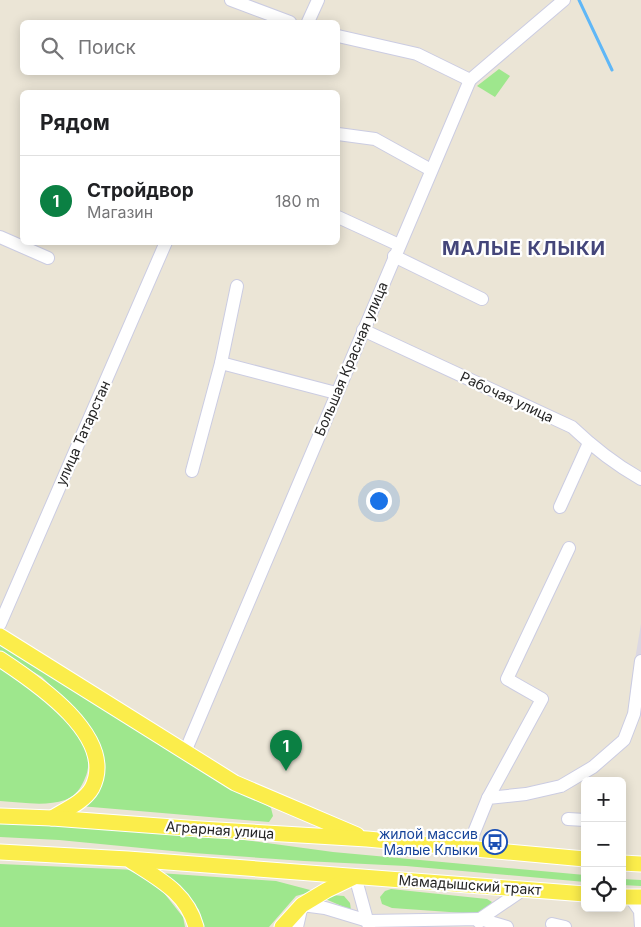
<!DOCTYPE html>
<html lang="ru">
<head>
<meta charset="utf-8">
<style>
	:root { --surface:#fff; --page:#f2f2f2; --text:#202124; --muted:#757577; --line:#e0e0e0; --accent:#0b8043 }
	body { margin:0; font-family:Inter,sans-serif; background:var(--page); color:var(--text) }
	.controls { position:absolute; right:15px; bottom:15px; display:grid; overflow:hidden; border-radius:8px; box-shadow:0 2px 12px #0003 }
	.controls button { width:45px; height:45px; display:grid; place-items:center; padding:0; border:0; border-bottom:1px solid var(--line); background:var(--surface); color:var(--text); font:25px sans-serif }
	.you { position:absolute; left:378px; top:500px; width:18px; height:18px; margin:-12px; border:4px solid #fff; border-radius:50%; background:#1a73e8; box-shadow:0 0 0 8px #1a73e833 }
	.badge { display:grid; place-items:center; width:32px; height:32px; border-radius:50%; background:var(--accent); color:#fff; font-size:16px; font-weight:700 }
	.pin { position:absolute; translate:-50% -41px; filter:drop-shadow(0 1px 2px #0008) }
	.pin::after { content:''; position:absolute; top:26px; width:18px; height:15px; background:inherit; clip-path:polygon(0 0,100% 0,50% 100%) }
	.list { margin:0; padding:0; list-style:none }
	h2 { display:flex; justify-content:space-between; align-items:center; height:65px; margin:0; padding:0 20px; font-size:21px }
	h2 small { font-size:16px; font-weight:400; color:var(--muted) }
	.list li { display:grid; grid-template-columns:32px 1fr auto; gap:15px; align-items:center; box-sizing:border-box; height:90px; padding:0 20px; border-top:1px solid var(--line) }
	.list b { display:block; font-size:19px; white-space:nowrap }
	.list p { margin:0; font-size:16px; white-space:nowrap; color:var(--muted) }
	.list em { font-size:16px; font-style:normal; color:var(--muted) }
	.icon { flex:none; width:28px; height:28px; fill:none; stroke:currentColor; stroke-width:2; stroke-linecap:round; stroke-linejoin:round }
	.map { position:relative; flex:none; width:641px; height:927px; overflow:hidden }
	.search { position:absolute; background:var(--surface); box-shadow:0 2px 12px #0003; left:20px; top:20px; width:320px; height:55px; display:flex; align-items:center; gap:12px; box-sizing:border-box; padding:0 18px; border-radius:8px; color:var(--muted); font-size:19px }
	.panel { position:absolute; background:var(--surface); box-shadow:0 2px 12px #0003; left:20px; top:90px; width:320px; height:155px; border-radius:8px }
	.map>svg:first-child { display:block }
	.industrial { fill:#dcd8e2 }
	.green { fill:#9ee78d }
	.lines { fill:none; stroke-linecap:round; stroke-linejoin:round }
	.stream { stroke:#5fb7f7; stroke-width:3 }
	.minor-casing { stroke:#cbcce2; stroke-width:14 }
	.major-casing { stroke:#fff; stroke-width:17 }
	.minor { stroke:#fff; stroke-width:12 }
	.major { stroke:#fbed4b; stroke-width:15 }
	.labels { text-anchor:middle; stroke-width:4.5; stroke-linejoin:round; paint-order:stroke }
	.street-label { font-size:14px; fill:#262626; stroke:#fff }
	.transit-label { font-size:14px; fill:#164399; stroke:#fff; text-anchor:end }
	.district-label { font-size:19px; font-weight:bold; letter-spacing:1px; fill:#44467a; stroke:#fff }
</style>
</head>
<body>
<div class="map">
<svg width="641" height="927" viewBox="0 0 641 927">
	<rect width="100%" height="100%" fill="#ebe5d6"/>
	<path class="industrial" d="M641,624V692L630,689Z"/>
	<g class="green">
		<path d="M499,69L510,76L495,97L477,86Z"/>
		<path d="M0,643L271,808L273,816L269,822L80,806L99,777L75,710L42,677L0,652Z"/>
		<path d="M0,664C12,671 25,678 36,687C57,706 100,747 85,778C81,788 76,796 65,800C45,807 20,802 0,801Z"/>
		<path d="M0,822L207,835L333,852L585,875V882L406,866L304,861L193,853L59,840L0,837Z"/>
		<path d="M0,864L136,870L164,893L183,917L185,927H0Z"/>
		<path d="M159,873L276,881L314,891L296,896L269,927H203L199,910L176,883Z"/>
		<path d="M622,879L641,880V886L622,885Z"/>
		<path d="M391,889L487,899L492,902L488,907L478,914L392,908L382,904L380,897L385,891Z"/>
		<path d="M332,895L344,896L350,903L351,910L323,898Z"/>
	</g>
	<g class="lines">
		<path class="stream" d="M579,0L612,70"/>
		<defs>
			<g id="minor">
				<path d="M231,0L290,22"/>
				<path d="M308,22L318,0"/>
				<path d="M338,36L417,54L470,80"/>
				<path d="M338,134L375,139L431,170"/>
				<path d="M338,217L399,245"/>
				<path d="M0,237L48,258"/>
				<path d="M394,256L482,299"/>
				<path d="M363,330L572,427C593,447 616,465 641,479"/>
				<path d="M221,363L336,393"/>
				<path d="M192,471L221,363L237,286"/>
				<path d="M560,507L589,443"/>
				<path d="M0,624L166,242"/>
				<path d="M185,752L470,80L564,0"/>
				<path d="M488,798L542,699L507,679L569,548"/>
				<path d="M568,819L585,820"/>
				<path d="M473,849V835L488,798L526,794L561,786L593,767L624,740L634,714L641,661"/>
				<path d="M355,876L369,927"/>
				<path d="M630,897L640,911L641,927"/>
				<path d="M479,922L480,919L524,889"/>
				<path d="M552,924L565,927"/>
				<path d="M297,927L302,905L325,908L368,921L480,919L507,927"/>
			</g>
			<g id="major">
				<path d="M0,636L235,783L357,835"/>
				<path d="M0,659C35,682 118,737 92,788C84,802 65,810 52,818"/>
				<path d="M0,816L52,818L200,829L367,839L585,859"/>
				<path d="M0,852L128,859L585,894"/>
				<path d="M131,861C159,879 187,893 196,927"/>
				<path d="M622,863L641,864"/>
				<path d="M622,897H641"/>
				<path d="M282,927L302,905L327,890L354,877"/>
			</g>
		</defs>
		<use href="#minor" class="minor-casing"/>
		<use href="#major" class="major-casing"/>
		<use href="#minor" class="minor"/>
		<use href="#major" class="major"/>
	</g>
	<defs>
		<symbol id="bus-ring" viewBox="-11 -11 22 22"><circle r="9.5" fill="#fff" stroke="#1a4fb4" stroke-width="1.5"/><path d="M-5-6H5V4H4V6H2V4H-2V6H-4V4H-5ZM-3.5-4V0h7V-4ZM-3.5 1.2v1.5H-2V1.2ZM2 1.2v1.5H3.5V1.2Z" fill="#1a4fb4"/></symbol>
	</defs>
	<g fill-rule="evenodd">
		<use href="#bus-ring" x="481" y="828" width="28" height="28"/>
	</g>
	<g class="labels">
		<g class="street-label">
			<text transform="translate(351 359) rotate(-67)" y="5">Большая Красная улица</text>
			<text transform="translate(507 397) rotate(25)" y="5">Рабочая улица</text>
			<text transform="translate(83 433) rotate(-66)" y="5">улица Татарстан</text>
			<text transform="translate(220 830) rotate(4)" y="5">Аграрная улица</text>
			<text transform="translate(470 885) rotate(4)" y="5">Мамадышский тракт</text>
		</g>
		<g class="transit-label">
			<text x="478" y="839">жилой массив<tspan x="478" dy="16">Малые Клыки</tspan></text>
		</g>
		<g class="district-label">
			<text x="524" y="255">МАЛЫЕ КЛЫКИ</text>
		</g>
	</g>
</svg>
<div class="controls">
<button>+</button>
<button>−</button>
<button><svg class="icon" aria-label="locate" viewBox="0 0 24 24"><circle cx="12" cy="12" r="6"/><path d="M12 2v4M12 18v4M2 12h4M18 12h4"/></svg></button>
</div>
<div class="you"></div>
<div class="pin badge" style="left:286px;top:771px">1</div>
<div class="search"><svg class="icon" aria-label="search" viewBox="0 0 24 24"><circle cx="10" cy="10" r="6"/><path d="M15 15l6 6"/></svg>Поиск</div>
<section class="panel">
<h2>Рядом<small></small></h2>
<ul class="list">
<li><span class="badge">1</span><div><b>Стройдвор</b><p>Магазин</p></div><em>180 m</em></li>
</ul>
</section>
</div>
</body>
</html>
